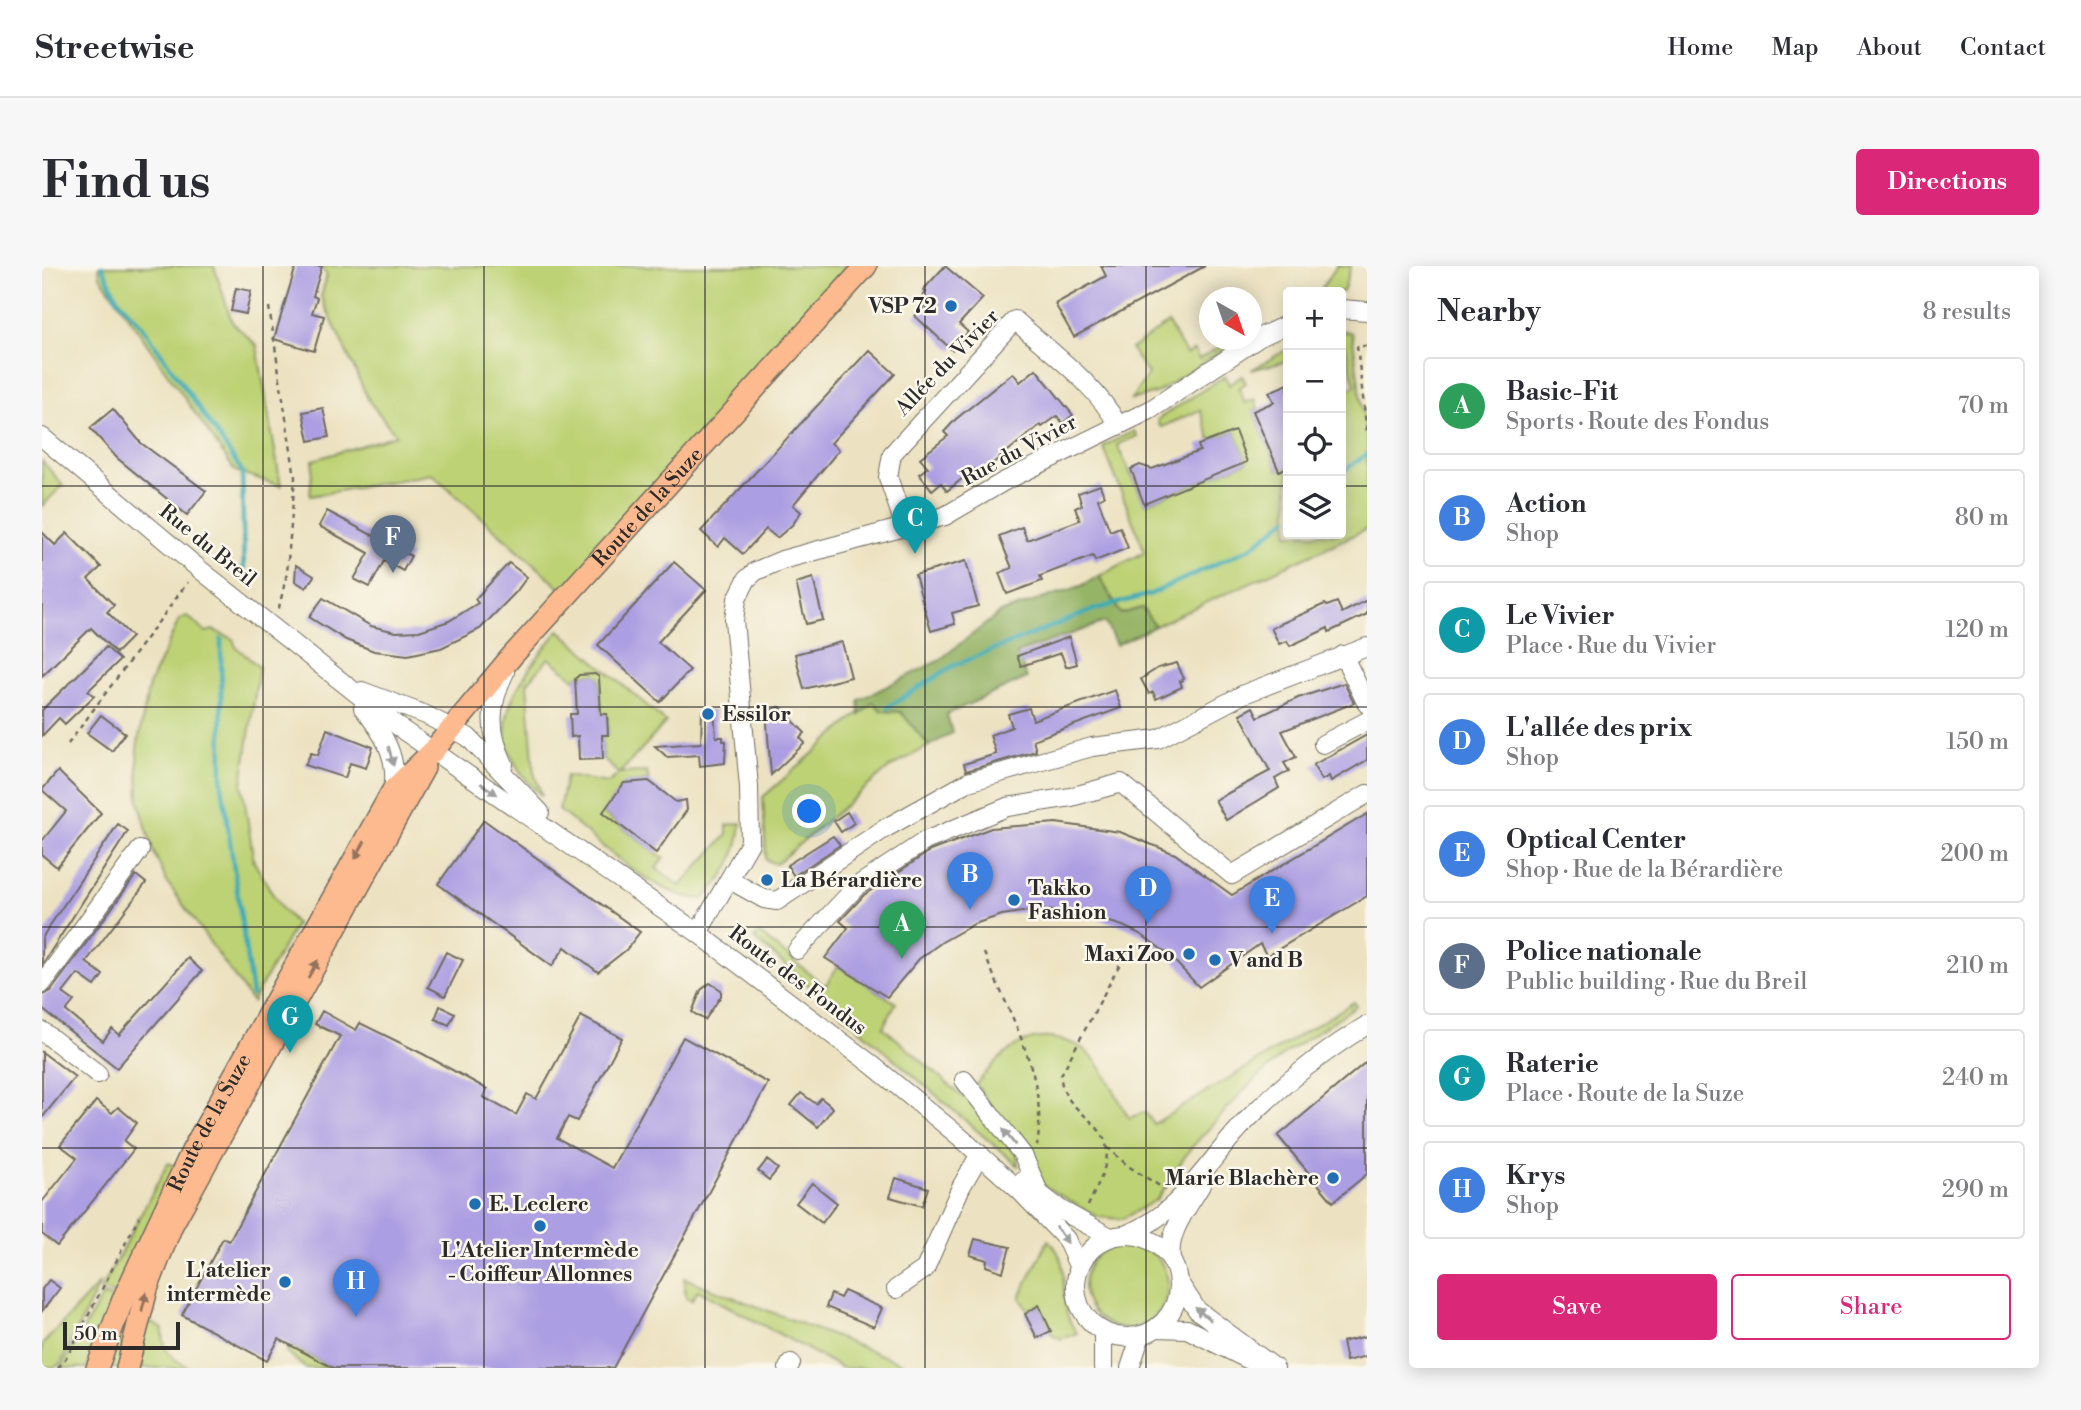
<!DOCTYPE html>
<html lang="en">
<head>
<meta charset="utf-8">
<style>
	:root { --surface:#fff; --page:#f7f7f7; --text:#2b2b33; --muted:#7c7c81; --line:#e1e1e2; --accent:#db2777 }
	body { margin:0; font-family:"Libre Bodoni",serif; background:var(--page); color:var(--text) }
	.controls { position:absolute; right:21px; top:21px; display:grid; overflow:hidden; border-radius:7px; box-shadow:0 4px 18px #0003 }
	.controls button { width:63px; height:63px; display:grid; place-items:center; padding:0; border:0; border-bottom:2px solid var(--line); background:var(--surface); color:var(--text); font:35px sans-serif }
	.compass { position:absolute; left:1157px; top:21px; width:63px; height:63px; border-radius:50%; background:var(--surface); box-shadow:0 4px 18px #0003; rotate:140deg }
	.scale { position:absolute; left:21px; bottom:18px; width:117px; box-sizing:border-box; padding-left:7px; border:4px solid #2b2b2b; border-top:0; font-size:19px; line-height:24px; white-space:nowrap; color:#2b2b2b; -webkit-text-stroke:5px #fbf7ec; paint-order:stroke }
	.you { position:absolute; left:768px; top:546px; width:24px; height:24px; margin:-18px; border:5px solid #fff; border-radius:50%; background:#1a73e8; box-shadow:0 0 0 10px #1a73e833 }
	.badge { display:grid; place-items:center; width:46px; height:46px; border-radius:50%; background:var(--accent); color:#fff; font-size:23px; font-weight:700 }
	.pin { position:absolute; translate:-50% -58px; filter:drop-shadow(0 2px 4px #0008) }
	.pin::after { content:''; position:absolute; top:37px; width:24px; height:21px; background:inherit; clip-path:polygon(0 0,100% 0,50% 100%) }
	.list { margin:0; padding:0; list-style:none }
	h2 { display:flex; justify-content:space-between; align-items:center; height:91px; margin:0; padding:0 28px; font-size:30px }
	h2 small { font-size:23px; font-weight:400; color:var(--muted) }
	.list li { display:grid; grid-template-columns:46px 1fr auto; gap:21px; align-items:center; box-sizing:border-box; height:98px; margin:0 14px 14px; padding:0 14px; border:2px solid var(--line); border-radius:7px }
	.list b { display:block; font-size:26px; white-space:nowrap }
	.list p { margin:0; font-size:23px; white-space:nowrap; color:var(--muted) }
	.list em { font-size:23px; font-style:normal; color:var(--muted) }
	.actions { display:flex; gap:14px; padding:21px 28px }
	.actions a { flex:1; padding:16px 0; border:2px solid var(--accent); border-radius:7px; text-align:center; font-size:24px; color:var(--accent) }
	.actions .main { background:var(--accent); color:#fff }
	.icon { flex:none; width:38px; height:38px; fill:none; stroke:currentColor; stroke-width:2; stroke-linecap:round; stroke-linejoin:round }
	.map { position:relative; flex:none; width:1325px; height:1102px; overflow:hidden; border-radius:7px }
	header { display:flex; align-items:center; gap:42px; box-sizing:border-box; height:98px; padding:0 35px; background:var(--surface); border-bottom:2px solid var(--line) }
	header strong { font-size:33px }
	nav { display:flex; gap:38px; margin-inline-start:auto; font-size:24px }
	.intro { display:flex; align-items:center; justify-content:space-between; box-sizing:border-box; height:168px; padding:0 42px }
	h1 { margin:0; font-size:49px }
	.button { padding:18px 32px; border-radius:7px; background:var(--accent); color:#fff; font-size:24px; font-weight:700 }
	main { display:flex; gap:42px; padding:0 42px }
	aside { flex:1; background:var(--surface); border-radius:7px; box-shadow:0 4px 18px #0003 }
	.map>svg:first-child { display:block }
	.green { fill:#bdd275; stroke:#747e50; stroke-width:2 }
	.forest { fill:#96b466; stroke:#607048; stroke-width:2 }
	.lines { fill:none; stroke-linecap:round; stroke-linejoin:round }
	.stream { stroke:#3aabb4; stroke-width:4.5 }
	.building { fill:#ab9ee2 }
	.minor-casing { stroke:#6f6b60; stroke-width:20 }
	.major-casing { stroke:#6f6b60; stroke-width:24 }
	.path { stroke:#6f6b60; stroke-width:2.5; stroke-dasharray:5 5; stroke-linecap:butt }
	.minor { stroke:#fff; stroke-width:18 }
	.major { stroke:#fcba8e; stroke-width:21 }
	.oneway { fill:#a0a0a0 }
	.oneway2 { fill:#94725c }
	.grid { fill:none; stroke:#2b2b2b; stroke-width:2; stroke-opacity:0.55 }
	.poi-dot { fill:#1f6fb2; stroke:#fbf7ec; stroke-width:2.5 }
	.labels { text-anchor:middle; stroke-width:5; stroke-linejoin:round; paint-order:stroke }
	.poi-label { font-size:21px; font-weight:bold; fill:#2b2b2b; stroke:#fbf7ec; text-anchor:start }
	.street-label { font-size:21px; fill:#2b2b2b; stroke:#fbf7ec }
</style>
</head>
<body>
<header>
<strong>Streetwise</strong>
<nav><a>Home</a><a>Map</a><a>About</a><a>Contact</a></nav>
</header>
<div class="intro"><h1>Find us</h1><a class="button">Directions</a></div>
<main>
<div class="map">
<svg width="1325" height="1102" viewBox="0 0 1325 1102">
	<rect width="100%" height="100%" fill="#fbf7ec"/>
	<filter id="ink" filterUnits="userSpaceOnUse"><feTurbulence type="fractalNoise" baseFrequency=".0143" numOctaves="2"/><feDisplacementMap in="SourceGraphic" scale="14" xChannelSelector="R" yChannelSelector="G"/><feConvolveMatrix kernelMatrix="1 2 1 2 8 2 1 2 1" color-interpolation-filters="sRGB"/></filter>
	<filter id="wash" filterUnits="userSpaceOnUse"><feTurbulence type="fractalNoise" baseFrequency=".00686" numOctaves="4" result="noise"/><feDisplacementMap in="SourceGraphic" scale="28" xChannelSelector="R" yChannelSelector="G"/><feGaussianBlur stdDeviation="1.57" result="paint"/><feColorMatrix in="noise" values="0 0 0 0 0 0 0 0 0 0 0 0 0 0 0 0 0 1.4 0 .05"/><feComposite in="paint" operator="in"/></filter>
	<g filter="url(#wash)">
		<rect width="100%" height="100%" fill="#ece2c1"/>
		<g class="green">
			<path d="M57,0H172L190,56L215,80L239,220L193,205L58,10Z"/>
			<path d="M278,0H805L817,8L526,328L390,208L268,230L271,194L354,169L327,135L279,31L285,9Z"/>
			<path d="M1295,0H1309L1301,26H1277Z"/>
			<path d="M1126,57L1144,88L1152,84L1157,93L1189,74L1193,76L1116,126L1089,134L1106,108L1089,83Z"/>
			<path d="M1299,64L1310,67L1325,177V263L1113,360L1100,342L1079,348L1057,310L1103,286L1061,180L1092,165L1095,170L1075,179L1103,238L1205,196L1193,165L1169,174L1158,144L1120,161L1117,159L1116,153L1183,110L1187,119L1200,110L1204,117L1197,122L1203,137L1213,133L1216,143L1212,145L1236,204L1246,201V268H1299V127L1313,120L1303,79L1299,76Z"/>
			<path d="M1246,83V95L1209,104Z"/>
			<path d="M0,195L21,219L0,240Z"/>
			<path d="M145,350L164,366L171,364L191,373L194,381L217,401L200,517L212,596L239,642L254,658L210,736L125,616L112,587L97,536L95,482L107,419L137,354Z"/>
			<path d="M517,364L624,456L578,507L605,506L607,515L582,518L561,547L622,592L614,602L638,620L685,569V559L699,557C697,587 683,613 661,633C612,632 555,574 517,544L524,510L566,517L577,508L561,493L560,469H566L565,448H559L557,412L553,408L537,409L533,413L507,392L485,417L492,507L500,530C433,468 471,422 517,364Z"/>
			<path d="M831,435L840,445L859,446L887,480L847,502L734,598L724,594L721,531Z"/>
			<path d="M718,668L783,720L796,700L854,737L841,761L922,832L926,827L975,888L976,900L712,672Z"/>
			<path d="M1312,736L1314,740L1242,788L1208,818L1148,883L1114,934L1080,953L1056,951L1002,920L934,818C957,792 980,763 1019,774C1030,777 1039,779 1047,788C1064,804 1075,832 1087,852L1103,846L1112,858Z"/>
			<path d="M126,897L141,904L82,1031L59,1024Z"/>
			<path d="M1006,974C1035,999 1009,1033 1035,1067L1019,1073L1010,1068L997,1039L986,1044L978,1031Z"/>
			<circle cx="1084" cy="1020" r="42"/>
			<path d="M642,1012L860,1097L858,1102H800L656,1024L650,1034L644,1032Z"/>
			<path d="M58,1017L19,1097L13,1101H0V1079Z"/>
			<path d="M61,1029L72,1033L47,1098L45,1102H19Z"/>
			<path d="M88,1046L79,1102H63Z"/>
			<path d="M104,1054L121,1063C120,1085 128,1092 148,1102H93Z"/>
			<path d="M248,1079L291,1102H263L245,1086Z"/>
		</g>
		<path class="forest" d="M1057,310L1079,348L1100,342L1113,360L1074,379L1063,356L975,387L985,412L905,448L910,467L887,480L859,446L840,445L831,436L818,449L817,434L896,395L958,347L1039,320Z"/>
		<g class="lines">
			<g class="stream">
				<path d="M60,0L75,32L101,61L200,205L202,315"/>
				<path d="M1299,207L1325,188"/>
				<path d="M179,373L180,519L210,729"/>
				<path d="M846,441L913,399L1051,344L1109,328L1208,282L1246,252"/>
			</g>
		</g>
		<g id="blocks">
			<g class="building">
				<path d="M254,0H280L271,30L275,32L270,47L282,50L272,85L232,73Z"/>
				<path d="M903,0L941,32L917,58L926,66L910,84L873,50L885,37L879,32L884,26L881,24Z"/>
				<path d="M1059,0H1163L1032,71L1013,38L1064,10Z"/>
				<path d="M194,22L209,25L204,48L189,45Z"/>
				<path d="M827,84L853,108L789,177L797,184L751,239L759,246L751,258L735,272L724,263L701,288L683,272L676,281L659,265Z"/>
				<path d="M994,103L1031,149L1021,157L1015,150L1000,161L998,159L950,198L936,207L932,203L905,225L899,217L890,224L877,208L886,201L878,192L906,170L902,166L914,153L971,107L978,116Z"/>
				<path d="M1246,118V201L1237,205L1211,145L1232,136L1227,126Z"/>
				<path d="M281,142L287,171L267,175L261,146Z"/>
				<path d="M71,143L99,177L164,225L145,249L75,192L48,162Z"/>
				<path d="M1193,165L1205,196L1102,238L1089,203L1098,199L1110,203L1123,198L1158,185L1156,179Z"/>
				<path d="M1058,219L1062,230L1056,233L1068,265L1078,261L1086,282L1053,295L1051,290L998,310L1000,315L965,328L957,307L970,302L957,270L980,261L985,274L1038,254L1033,242L1040,239L1036,227Z"/>
				<path d="M285,245L369,290L361,305L342,295L328,321L312,313L327,287L277,260Z"/>
				<path d="M0,266L13,279L25,267L59,301L46,313L72,339L65,346L90,371L74,387L49,362L0,410Z"/>
				<path d="M924,295L936,340L910,347L913,358L889,365L873,309Z"/>
				<path d="M632,296L664,324L616,376L648,404L618,436L556,379Z"/>
				<path d="M467,297L485,311L474,326L438,363L399,382L366,389L332,385L304,374L267,351L281,332L329,360L354,366L377,365L407,355L436,337L433,333Z"/>
				<path d="M254,299L272,310L264,322L253,315Z"/>
				<path d="M771,312L781,354L764,358L754,317Z"/>
				<path d="M1325,334V348L1287,366L1286,362L1248,380L1245,375L1237,378L1229,362L1283,338L1285,340L1295,336L1300,347Z"/>
				<path d="M1027,371L1035,398L1024,401L1019,387L979,400L975,390Z"/>
				<path d="M800,376L809,411L762,423L753,388Z"/>
				<path d="M64,381L78,394L46,425L52,430L23,458L17,452L0,470V444Z"/>
				<path d="M1135,397L1142,413L1138,415L1140,421L1114,433L1111,426L1107,428L1099,413L1116,402Z"/>
				<path d="M553,408L557,411L559,448H565L566,469H560L561,493L537,494L536,470L529,471L528,448H535L533,413L537,409Z"/>
				<path d="M1302,417L1312,437L1240,465L1254,491L1242,497L1247,505L1233,513L1237,522L1184,554L1173,534L1228,505L1198,448L1211,441L1216,451L1256,432Z"/>
				<path d="M1073,424L1079,442L991,474L994,485L924,505L922,498L954,488L948,469L970,461L966,448L987,442L991,454Z"/>
				<path d="M738,441L763,467L758,472L763,477L729,509L724,445Z"/>
				<path d="M672,444L674,471H681V475H684L683,497L658,500L657,489L625,491L613,480L659,477L660,445Z"/>
				<path d="M59,449L83,467L70,485L45,467Z"/>
				<path d="M285,463L331,481L324,502L308,497L303,512L263,499L269,487L276,489Z"/>
				<path d="M1325,469V494L1289,515L1287,510L1280,514L1271,499Z"/>
				<path d="M16,505L59,547L15,601L0,589V575L24,545L0,524Z"/>
				<path d="M607,515L634,536L644,534L645,544L614,587L561,546L582,517Z"/>
				<path d="M805,546L812,557L799,566L792,555Z"/>
				<path d="M1325,548V630L1225,690L1218,678L1157,721L1126,688L1100,669L1081,660L1034,646L993,644L960,649L932,658L900,676L877,693L845,731L783,692L806,662L798,655L822,629L888,585L949,562L1014,557L1078,566L1133,588L1190,629Z"/>
				<path d="M442,554L598,666L584,684L556,706L523,681L510,700L396,618Z"/>
				<path d="M76,558L86,565L0,699V673L3,667Z"/>
				<path d="M791,570L798,579L752,610L745,599Z"/>
				<path d="M94,609L104,617L44,696L61,709L53,720L36,708L21,727L32,735L24,745L61,775L70,763L77,769L146,692L160,705L75,802L0,743V729L9,725Z"/>
				<path d="M404,686L421,694L403,730L386,721Z"/>
				<path d="M668,717L679,724V730L663,754L650,746L659,724Z"/>
				<path d="M398,740L413,747L407,759L393,753Z"/>
				<path d="M280,745L314,764L318,757L381,788L445,823L441,831L474,849L485,828L494,833L539,750L580,772L535,855L526,851L515,872L570,902L641,771L726,817L571,1102H291L237,1073L225,1095L140,1049L181,972L187,975L298,770L273,758Z"/>
				<path d="M0,786L33,811L0,852Z"/>
				<path d="M1325,795V908L1291,936L1236,870Z"/>
				<path d="M759,827L774,838L779,832L791,842L776,861L749,839Z"/>
				<path d="M54,835L70,847L76,841L95,857L82,875L92,883L15,980L0,968V936L35,892L18,879Z"/>
				<path d="M725,894L736,903L727,914L716,905Z"/>
				<path d="M854,912L886,922L880,940L848,931Z"/>
				<path d="M770,917L795,937L780,957L754,937Z"/>
				<path d="M933,973L968,981L961,1006L944,1000L945,994L928,989Z"/>
				<path d="M7,1014L18,1022L0,1045V1023Z"/>
				<path d="M802,1025L840,1042L832,1061L784,1041L789,1028L798,1032Z"/>
				<path d="M997,1039L1009,1065L995,1072L983,1048Z"/>
				<path d="M1325,1070V1090L1304,1095L1300,1076Z"/>
			</g>
		</g>
	</g>
	<g filter="url(#ink)">
		<use href="#blocks" fill-opacity="0" stroke="#6f6b60" stroke-width="2"/>
		<g class="lines">
			<defs>
				<g id="minor">
					<path d="M1299,43L1325,45"/>
					<path d="M0,171L156,302L362,465L656,667L829,798L918,871L978,925L1024,973L1037,1002"/>
					<path d="M863,261L846,211L850,188L973,54C1007,85 1053,117 1076,159"/>
					<path d="M1301,389L1325,438"/>
					<path d="M320,425L384,449L426,471L498,546"/>
					<path d="M321,442C341,467 357,491 351,524"/>
					<path d="M1281,478L1325,455"/>
					<path d="M462,498C446,465 447,439 463,406"/>
					<path d="M688,614L722,633L735,635L842,563L926,516L1050,481L1116,473L1202,428L1325,381"/>
					<path d="M656,667L708,577L707,521L692,354L695,333L705,313L714,305L740,294L903,250L961,216L1108,144L1218,71L1246,58"/>
					<path d="M755,684L815,620L883,575L965,541L1029,531L1079,517L1190,609L1325,528"/>
					<path d="M0,718L98,584"/>
					<path d="M0,765L56,808"/>
					<path d="M922,814L981,889L996,924"/>
					<path d="M981,915L1019,944L1068,971"/>
					<path d="M1085,968C1137,950 1166,894 1204,855C1240,818 1281,786 1325,759"/>
					<circle cx="1085" cy="1020" r="51"/>
					<path d="M1129,993C1125,966 1146,942 1159,919"/>
					<path d="M1136,1015L1155,1044L1233,1102"/>
					<path d="M854,1023L883,1003L919,921L938,888"/>
					<path d="M1114,1062L1145,1063L1211,1096"/>
					<path d="M746,1102L749,1097"/>
					<path d="M1061,1102V1065"/>
					<path d="M1088,1102L1099,1069"/>
				</g>
				<g id="major">
					<path id="s1" d="M55,1102L82,1031L150,885L351,524L391,485L470,390L824,0"/>
					<path d="M85,1102L105,1023L130,959L382,502"/>
				</g>
			</defs>
			<use href="#minor" class="minor-casing"/>
			<use href="#major" class="major-casing"/>
			<g class="path">
				<path d="M227,41L253,211L245,307L236,346"/>
				<path d="M1325,80H1315L1325,166"/>
				<path d="M26,478L146,316"/>
				<path d="M942,687C967,748 1007,812 995,880"/>
				<path d="M1065,881L1086,900L1124,924"/>
				<path d="M1046,940C1053,924 1064,905 1065,887C1065,852 1018,846 1019,809L1081,692"/>
				<path d="M16,1102L26,1089L97,951"/>
			</g>
			<use href="#minor" class="minor"/>
			<use href="#major" class="major"/>
		</g>
		<defs><path id="oneway-solid" d="M-6-.8H1V-3.2L6.5 0L1 3.2V.8H-6Z" transform="scale(1.75)"/></defs>
		<g class="oneway">
			<use href="#oneway-solid" transform="translate(349 490) rotate(75)"/>
			<use href="#oneway-solid" transform="translate(447 523) rotate(34)"/>
			<use href="#oneway-solid" transform="translate(967 871) rotate(-128)"/>
			<use href="#oneway-solid" transform="translate(1020 969) rotate(54)"/>
			<use href="#oneway-solid" transform="translate(1161 1048) rotate(-141)"/>
		</g>
		<g class="oneway2">
			<use href="#oneway-solid" transform="translate(318 584) rotate(119)"/>
			<use href="#oneway-solid" transform="translate(271 703) rotate(-61)"/>
			<use href="#oneway-solid" transform="translate(102 1036) rotate(-76)"/>
		</g>
	</g>
	<path class="grid" d="M221,0V1102M442,0V1102M663,0V1102M883,0V1102M1104,0V1102M0,220H1246M1299,220H1325M0,441H1325M0,661H1325M0,882H1325"/>
	<g class="poi-dot">
		<circle cx="909" cy="40" r="7"/>
		<circle cx="666" cy="448" r="7"/>
		<circle cx="725" cy="614" r="7"/>
		<circle cx="972" cy="634" r="7"/>
		<circle cx="1147" cy="688" r="7"/>
		<circle cx="1173" cy="694" r="7"/>
		<circle cx="1291" cy="912" r="7"/>
		<circle cx="433" cy="938" r="7"/>
		<circle cx="498" cy="960" r="7"/>
		<circle cx="243" cy="1016" r="7"/>
	</g>
	<g class="labels">
		<g class="poi-label">
			<text x="895" y="47" text-anchor="end">VSP 72</text>
			<text x="680" y="455">Essilor</text>
			<text x="739" y="621">La Bérardière</text>
			<text x="986" y="629">Takko<tspan x="986" dy="24">Fashion</tspan></text>
			<text x="1133" y="695" text-anchor="end">Maxi Zoo</text>
			<text x="1187" y="701">V and B</text>
			<text x="1277" y="919" text-anchor="end">Marie Blachère</text>
			<text x="447" y="945">E. Leclerc</text>
			<text x="498" y="991" text-anchor="middle">L'Atelier Intermède<tspan x="498" dy="24">- Coiffeur Allonnes</tspan></text>
			<text x="229" y="1011" text-anchor="end">L'atelier<tspan x="229" dy="24">intermède</tspan></text>
		</g>
		<g class="street-label">
			<text transform="translate(905 96) rotate(-46)" y="7">Allée du Vivier</text>
			<text transform="translate(977 184) rotate(-28)" y="7">Rue du Vivier</text>
			<text dy="7" stroke="none"><textPath href="#s1" startOffset="1031">Route de la Suze</textPath></text>
			<text transform="translate(166 279) rotate(39)" y="7">Rue du Breil</text>
			<text transform="translate(756 714) rotate(37)" y="7">Route des Fondus</text>
			<text dy="7" stroke="none"><textPath href="#s1" startOffset="270">Route de la Suze</textPath></text>
		</g>
	</g>
</svg>
<div class="controls">
<button>+</button>
<button>−</button>
<button><svg class="icon" aria-label="locate" viewBox="0 0 24 24"><circle cx="12" cy="12" r="6"/><path d="M12 2v4M12 18v4M2 12h4M18 12h4"/></svg></button>
<button><svg class="icon" aria-label="layers" viewBox="0 0 24 24"><path d="M12 4l9 5-9 5-9-5zM3 14l9 5 9-5"/></svg></button>
</div>
<svg class="compass" viewBox="-18 -18 36 36"><path d="M0-13l5 13h-10z" fill="#e53935"/><path d="M0 13l5-13h-10z" fill="#7c7c81"/></svg>
<div class="scale">50 m</div>
<div class="you"></div>
<div class="pin badge" style="left:860px;top:693px;background:#2e9e5b">A</div>
<div class="pin badge" style="left:928px;top:644px;background:#3f7fe0">B</div>
<div class="pin badge" style="left:873px;top:288px;background:#0f9aa8">C</div>
<div class="pin badge" style="left:1106px;top:658px;background:#3f7fe0">D</div>
<div class="pin badge" style="left:1230px;top:668px;background:#3f7fe0">E</div>
<div class="pin badge" style="left:351px;top:307px;background:#5c6f8a">F</div>
<div class="pin badge" style="left:248px;top:787px;background:#0f9aa8">G</div>
<div class="pin badge" style="left:314px;top:1051px;background:#3f7fe0">H</div>
</div>
<aside>
<h2>Nearby<small>8 results</small></h2>
<ul class="list">
<li><span class="badge" style="background:#2e9e5b">A</span><div><b>Basic-Fit</b><p>Sports · Route des Fondus</p></div><em>70 m</em></li>
<li><span class="badge" style="background:#3f7fe0">B</span><div><b>Action</b><p>Shop</p></div><em>80 m</em></li>
<li><span class="badge" style="background:#0f9aa8">C</span><div><b>Le Vivier</b><p>Place · Rue du Vivier</p></div><em>120 m</em></li>
<li><span class="badge" style="background:#3f7fe0">D</span><div><b>L'allée des prix</b><p>Shop</p></div><em>150 m</em></li>
<li><span class="badge" style="background:#3f7fe0">E</span><div><b>Optical Center</b><p>Shop · Rue de la Bérardière</p></div><em>200 m</em></li>
<li><span class="badge" style="background:#5c6f8a">F</span><div><b>Police nationale</b><p>Public building · Rue du Breil</p></div><em>210 m</em></li>
<li><span class="badge" style="background:#0f9aa8">G</span><div><b>Raterie</b><p>Place · Route de la Suze</p></div><em>240 m</em></li>
<li><span class="badge" style="background:#3f7fe0">H</span><div><b>Krys</b><p>Shop</p></div><em>290 m</em></li>
</ul>
<div class="actions"><a class="main">Save</a><a>Share</a></div>
</aside>
</main>
</body>
</html>
